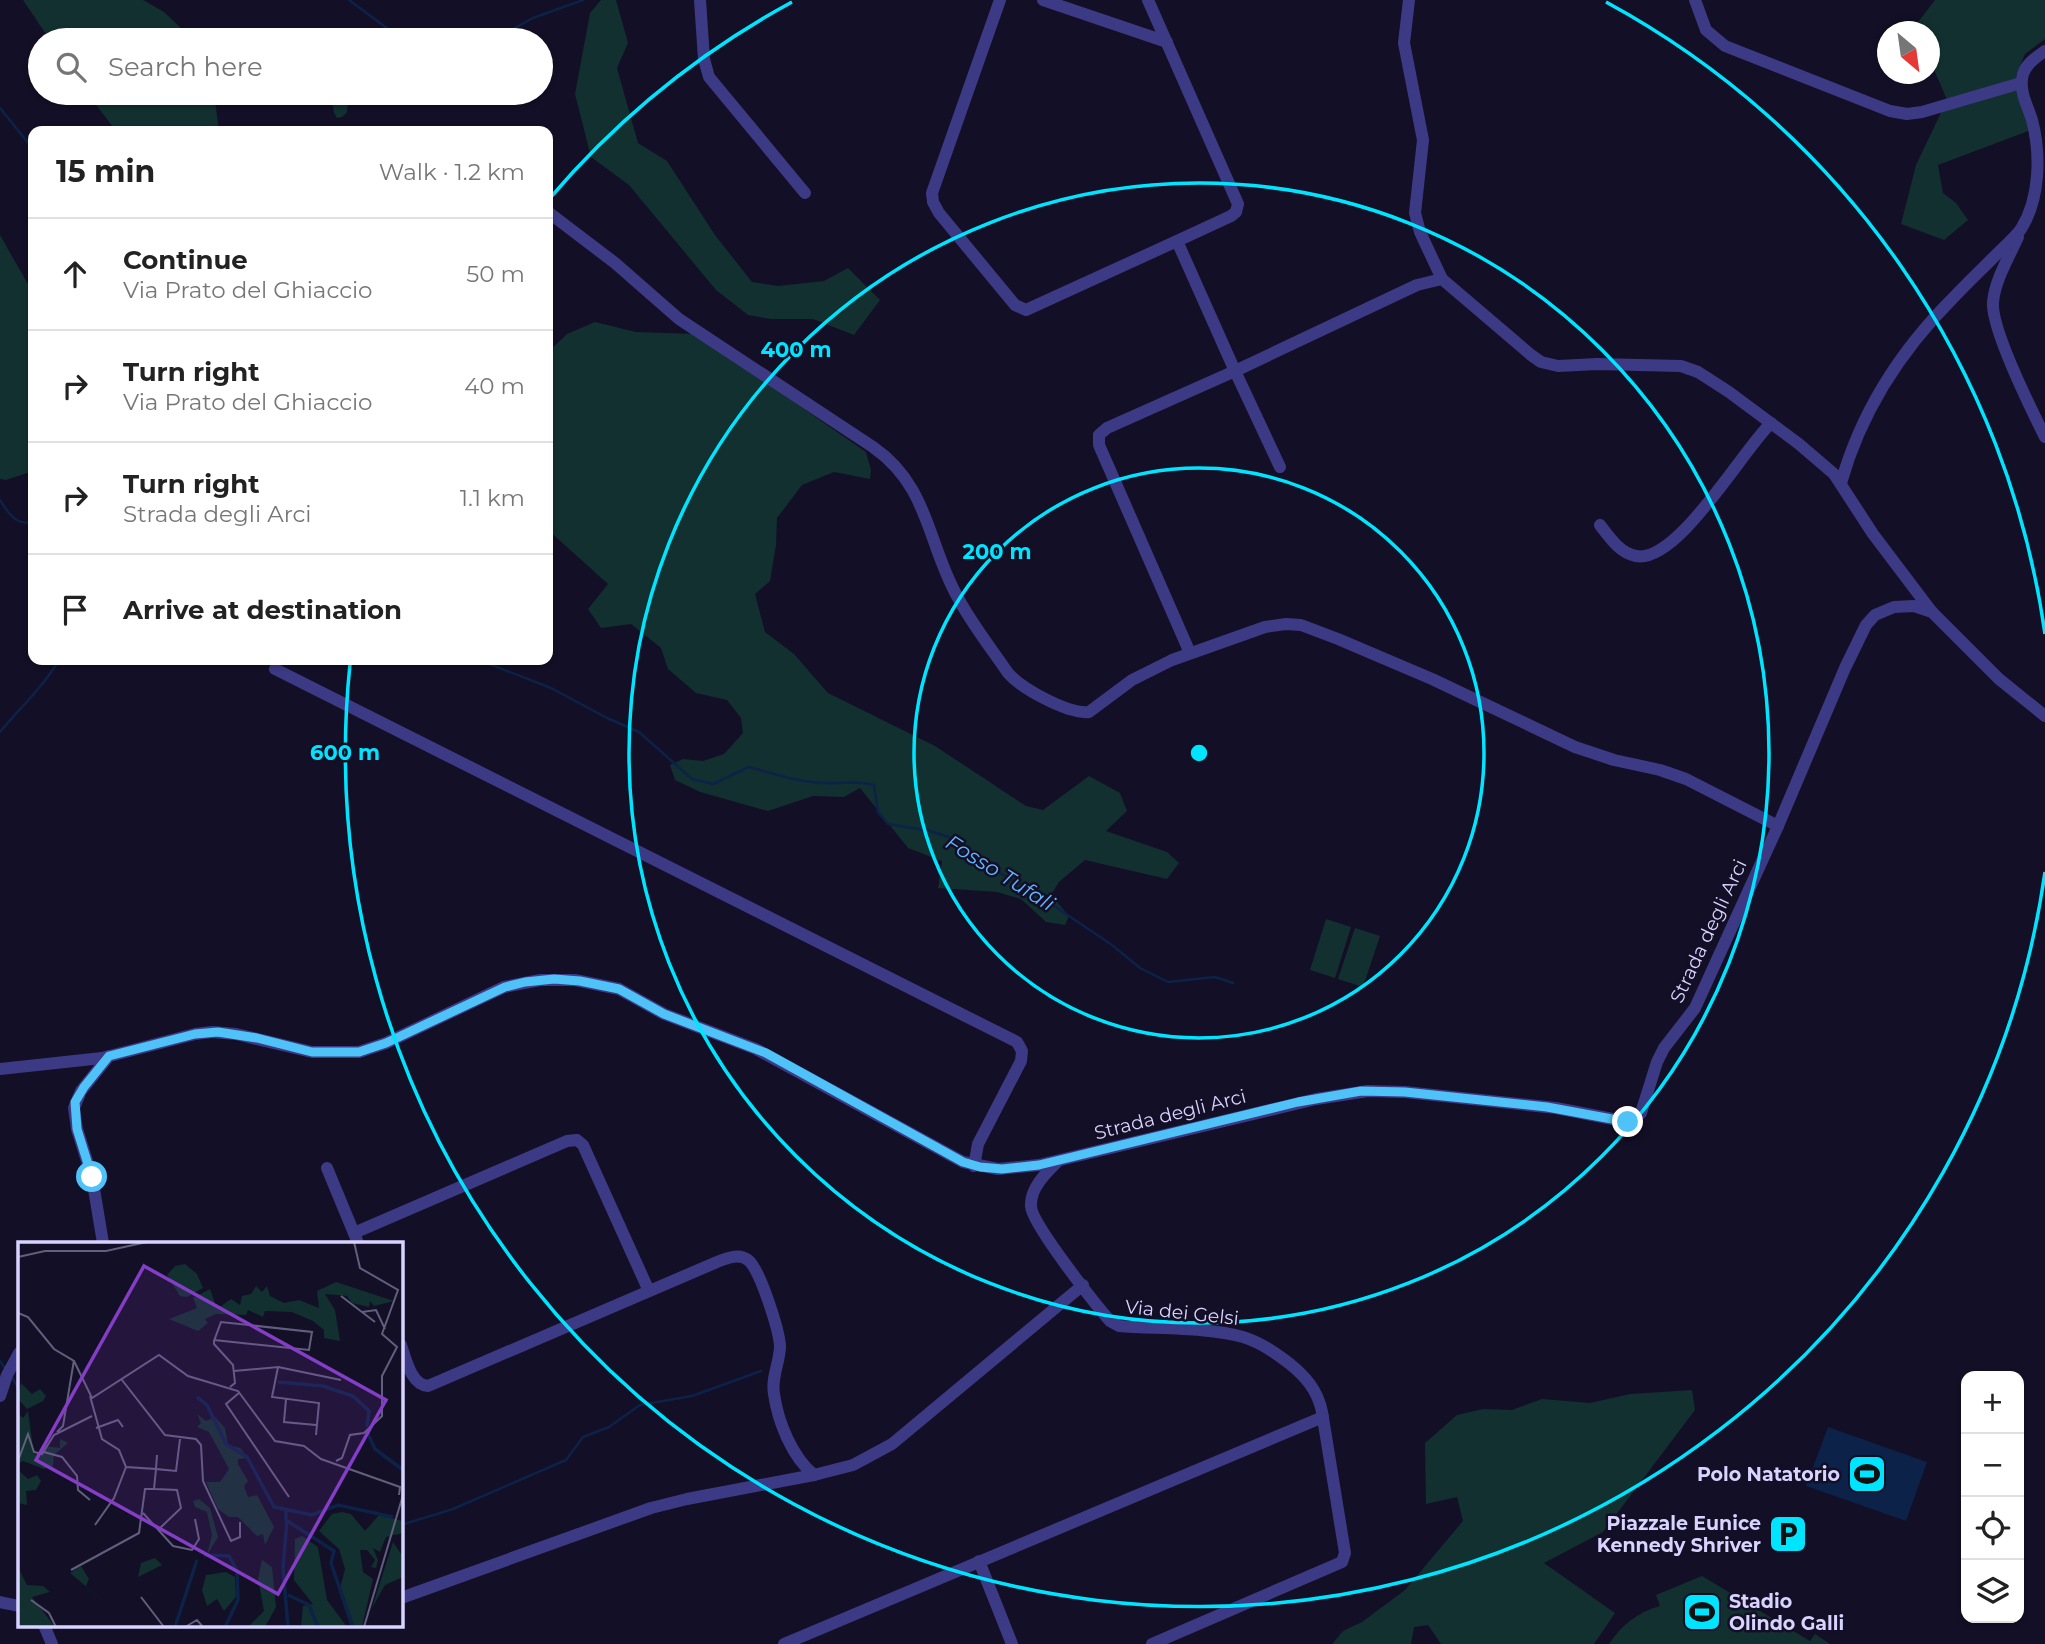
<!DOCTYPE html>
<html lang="en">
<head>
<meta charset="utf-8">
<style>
	:root { --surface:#fff; --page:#f2f2f2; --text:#222; --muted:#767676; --line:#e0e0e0 }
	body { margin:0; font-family:Montserrat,sans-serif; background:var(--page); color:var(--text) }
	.controls { position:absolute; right:21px; bottom:21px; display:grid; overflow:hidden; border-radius:14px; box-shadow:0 2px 5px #0004 }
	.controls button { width:63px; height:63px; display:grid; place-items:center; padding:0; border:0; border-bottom:2px solid var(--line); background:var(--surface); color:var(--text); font:35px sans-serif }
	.compass { position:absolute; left:1877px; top:21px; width:63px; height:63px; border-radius:50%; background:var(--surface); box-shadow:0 2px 5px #0004; rotate:151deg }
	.stop { position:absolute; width:21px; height:21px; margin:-16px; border:5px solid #4fc3f7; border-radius:50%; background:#fff }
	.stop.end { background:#4fc3f7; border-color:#fff; box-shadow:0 2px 7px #0008 }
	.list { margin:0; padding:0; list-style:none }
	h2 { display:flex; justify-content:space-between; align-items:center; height:91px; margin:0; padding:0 28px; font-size:30px }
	h2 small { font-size:23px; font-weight:400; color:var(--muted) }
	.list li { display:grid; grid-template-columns:46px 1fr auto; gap:21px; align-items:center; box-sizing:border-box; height:112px; padding:0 28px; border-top:2px solid var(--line) }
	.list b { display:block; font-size:26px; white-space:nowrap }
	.list p { margin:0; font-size:23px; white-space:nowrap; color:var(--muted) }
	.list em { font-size:23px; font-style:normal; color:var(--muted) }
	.icon { flex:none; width:38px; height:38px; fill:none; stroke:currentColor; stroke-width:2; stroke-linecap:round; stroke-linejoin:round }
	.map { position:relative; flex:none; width:2045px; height:1644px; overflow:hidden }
	.search { position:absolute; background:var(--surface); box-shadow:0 2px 5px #0004; left:28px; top:28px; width:525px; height:77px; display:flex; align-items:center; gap:18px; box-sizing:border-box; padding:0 24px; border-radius:38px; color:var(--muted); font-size:26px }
	.panel { position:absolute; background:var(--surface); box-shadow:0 2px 5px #0004; left:28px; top:126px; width:525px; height:539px; border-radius:14px }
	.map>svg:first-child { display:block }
	.green { fill:#12302f }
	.water { fill:#0c2248 }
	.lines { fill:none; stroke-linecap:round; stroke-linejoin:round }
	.stream { stroke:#0c2248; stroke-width:2.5 }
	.minor { stroke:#3d3a85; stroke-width:12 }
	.route { stroke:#4fc3f7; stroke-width:9 }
	.ring { fill:none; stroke:#00e5ff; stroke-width:3.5 }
	.labels { text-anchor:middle; stroke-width:5; stroke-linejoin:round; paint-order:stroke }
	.street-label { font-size:19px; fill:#d9d4ff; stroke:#130f26 }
	.poi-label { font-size:19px; font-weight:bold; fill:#d9d4ff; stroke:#130f26; text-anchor:end }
	.water-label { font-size:21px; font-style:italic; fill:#62b6ff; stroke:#130f26 }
	.inset-river { fill:none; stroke:#0c2248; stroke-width:3.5 }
	.inset-road { fill:none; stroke:#625e7d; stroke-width:2 }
	.view { fill:#843dc5; fill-opacity:0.15; stroke:#843dc5; stroke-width:3.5 }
	.inset-edge { fill:none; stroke:#d9d4ff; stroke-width:3.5 }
	.centre { fill:#00e5ff; stroke:#130f26; stroke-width:3.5 }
	.ring-label { font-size:21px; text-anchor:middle; font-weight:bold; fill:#00e5ff; stroke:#130f26; stroke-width:5; stroke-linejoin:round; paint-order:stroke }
</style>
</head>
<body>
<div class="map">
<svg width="2045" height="1644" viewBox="0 0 2045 1644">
	<rect width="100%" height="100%" fill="#130f26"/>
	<g class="green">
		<path d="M23,0H143L164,12L184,31L189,40H50Z"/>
		<path d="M601,0H616L628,43L617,68L638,143L667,161L715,235L752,282L778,286L824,281L848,268L880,300L854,335L813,319H771L748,315L716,290L629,185L591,157L575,94L590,13Z"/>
		<path d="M1935,0H2045V39L2025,54L2016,76L2031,130L1938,165L1943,193L1956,203L1968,220L1944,240L1901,224L1916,165L1947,100L1930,60V32L1917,31L1915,26Z"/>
		<path d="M87,93H214L219,131H116Z"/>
		<path d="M331,93H349L347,112L342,117L337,118L334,113Z"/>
		<path d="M0,235L33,293V471L6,480L0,479Z"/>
		<path d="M595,322L636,332L696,334L866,452L871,470L870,479L834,472L802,485L777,518L776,545L770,581L755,594L765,632L794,654L828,693L935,746L1026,806L1043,810L1089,776L1120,793L1127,811L1106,831L1167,852L1179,863L1167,879L1085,860L1059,882L1051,895L1069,916L1065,925L1046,922L1021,899L997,892L938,888L942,861L908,848L860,788L844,797L813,796L768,811L700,792L675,780L670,765L683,759L703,761L724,754L743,733L741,718L727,700L696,693L668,669L661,648L631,624L601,628L588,609L608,584L548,530V352L567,334Z"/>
		<path d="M1326,919L1351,927L1335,978L1310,970Z"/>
		<path d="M1355,928L1380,936L1363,987L1338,979Z"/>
		<path d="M1692,1390L1695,1410L1603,1532L1544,1563L1615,1613L1594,1644H1441L1428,1625L1414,1627L1411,1644H1332L1343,1631L1362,1622L1405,1590L1463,1521L1457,1497L1426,1504L1425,1443L1457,1415L1483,1409L1512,1410L1542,1399L1590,1403L1630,1394Z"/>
		<path d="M1702,1576L1810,1641L1815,1634L1830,1644H1609C1621,1625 1638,1612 1660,1606L1656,1595Z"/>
	</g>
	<path class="water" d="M1828,1427L1927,1462L1906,1521L1806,1486Z"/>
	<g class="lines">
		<g class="stream">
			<path d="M349,0L403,40"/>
			<path d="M493,40L533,18L583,0"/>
			<path d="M0,108L33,149"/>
			<path d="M0,500C8,513 16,526 33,522"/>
			<path d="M479,660L551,688L607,718L639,732L692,779L713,784L749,767C773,773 799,783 825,783C844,784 855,780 874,785L878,812L888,824L930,831L952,838L969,857L1026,887L1112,945L1140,968L1168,982L1215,977L1233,983"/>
			<path d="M0,732C20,708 43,687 59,660"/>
			<path d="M0,1361L6,1370"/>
			<path d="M11,1375L19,1390"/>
			<path d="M401,1525L453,1509L566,1460L583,1437L609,1427L640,1405L692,1396L761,1371"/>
		</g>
		<g class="minor">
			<path d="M700,0L704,59L709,77L805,193"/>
			<path d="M1000,0L932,193L933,202L939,213L1015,305L1026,310L1177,241"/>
			<path d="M1043,0L1167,42"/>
			<path d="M1148,0L1238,204L1236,212L1231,216L1177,241L1235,371L1417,285L1442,279L1531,355L1541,362L1558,366L1597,364L1681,366L1698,372L1729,392L1799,444L1834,474L1873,534L1932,612"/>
			<path d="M1409,0L1404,43L1423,140L1415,213L1420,232L1442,279"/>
			<path d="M1695,0L1706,30L1725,46L1890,111L1907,114L1922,112L2021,83"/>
			<path d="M548,212L615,263L679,319L873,447C929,486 927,542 957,596C971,623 991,648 1008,673C1022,689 1068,714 1089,712L1132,680L1172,660L1265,627L1286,624L1301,625L1338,639L1432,679L1575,747L1614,760L1660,770L1686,779L1778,826"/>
			<path d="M2018,237C2009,257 1995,280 1993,302C1991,328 2032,411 2045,437"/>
			<path d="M1841,483C1861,412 1901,350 1953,298C1969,281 1986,265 2002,249C2008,243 2016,236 2021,229C2040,199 2041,154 2032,120C2028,107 2020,93 2022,79C2023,66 2035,58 2045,51"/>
			<path d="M1600,525C1610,538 1620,553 1636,556C1677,564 1742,451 1771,423"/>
			<path d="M1190,653L1099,445V435L1107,428L1235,371L1280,467"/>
			<path d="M275,669L1017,1042L1022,1051L1021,1061L978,1144L974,1166"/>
			<path d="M0,1069L102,1058L195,1034L212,1032L236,1034L312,1052H359L386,1043L504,987L540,980H575L619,989L664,1014L756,1049L963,1162L998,1169L1039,1165L1316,1099L1368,1091L1405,1092L1556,1108L1628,1122L1635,1119L1641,1113L1657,1062L1664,1048L1695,1008L1778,826L1845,668L1866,625L1875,615L1894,607L1914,606L1932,612L1999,679L2045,716"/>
			<path d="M1058,1161C1046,1173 1030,1188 1031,1206C1031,1223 1096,1305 1110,1321L1119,1326C1156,1329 1208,1327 1243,1337C1260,1342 1276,1353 1290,1364C1306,1377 1318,1391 1322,1412L1345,1553L1342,1562L1152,1644"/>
			<path d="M327,1168L358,1243"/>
			<path d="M354,1233L567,1141L577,1140L583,1145L649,1291"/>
			<path d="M103,1243L92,1177L77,1129L74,1108L81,1091L109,1056"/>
			<path d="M401,1345C406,1359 411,1385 428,1386L717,1262C727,1258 739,1253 748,1260C760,1269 779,1330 780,1346C780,1362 771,1377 774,1394C778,1422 792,1457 814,1475L853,1465L892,1444L1083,1285"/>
			<path d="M0,1396L7,1375L19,1353"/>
			<path d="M979,1561L1012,1644"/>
			<path d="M401,1598L651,1508L687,1499L814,1475"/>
			<path d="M0,1602L19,1606"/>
			<path d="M44,1625L52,1644"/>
			<path d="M784,1644L1323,1417"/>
		</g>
	</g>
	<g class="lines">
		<path class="route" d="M92,1177L77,1129L75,1102L84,1087L109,1056L195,1034L218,1032L257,1038L312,1052H359L386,1043L505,987L525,982L554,979L580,981L619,989L664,1014L766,1053L963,1162L980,1167L1002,1169L1039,1165L1298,1102L1361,1091L1405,1092L1547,1107L1628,1122"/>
	</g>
	<g class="ring">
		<circle cx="1199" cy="753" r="285"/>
		<circle cx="1199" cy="753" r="570"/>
		<path d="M2045 872A854 854 0 0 1 350 664M550 198A854 854 0 0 1 792 2M1606 2A854 854 0 0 1 2045 634"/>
	</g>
	<defs>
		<symbol id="stadium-square" viewBox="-11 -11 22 22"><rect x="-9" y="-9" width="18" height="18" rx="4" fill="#00e5ff" stroke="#130f26"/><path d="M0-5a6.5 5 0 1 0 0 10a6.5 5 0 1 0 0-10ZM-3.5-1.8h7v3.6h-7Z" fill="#111"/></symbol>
		<symbol id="parking-square" viewBox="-11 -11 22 22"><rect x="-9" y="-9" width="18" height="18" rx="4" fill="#00e5ff" stroke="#130f26"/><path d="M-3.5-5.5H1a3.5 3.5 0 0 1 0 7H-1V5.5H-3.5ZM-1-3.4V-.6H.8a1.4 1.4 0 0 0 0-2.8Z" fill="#111"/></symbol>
	</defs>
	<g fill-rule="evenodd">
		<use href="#stadium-square" x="1845" y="1452" width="44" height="44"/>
		<use href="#parking-square" x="1766" y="1512" width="44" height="44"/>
		<use href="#stadium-square" x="1680" y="1590" width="44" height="44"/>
	</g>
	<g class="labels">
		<g class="street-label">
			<text transform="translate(1708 931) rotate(-65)" y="7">Strada degli Arci</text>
			<text transform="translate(1170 1114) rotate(-14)" y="7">Strada degli Arci</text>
			<text transform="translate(1182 1312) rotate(6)" y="7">Via dei Gelsi</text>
		</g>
		<g class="poi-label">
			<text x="1840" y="1481">Polo Natatorio</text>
			<text x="1761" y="1530">Piazzale Eunice<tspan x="1761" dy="22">Kennedy Shriver</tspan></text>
			<text x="1729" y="1608" text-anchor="start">Stadio<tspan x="1729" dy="22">Olindo Galli</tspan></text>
		</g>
		<g class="water-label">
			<text transform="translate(1000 873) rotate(32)" y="7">Fosso Tufali</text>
		</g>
	</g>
	<g transform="translate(18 1242)">
		<rect width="385" height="385" fill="#130f26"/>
		<path d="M167,22L179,32L185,46L169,55L162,54L149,33L157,24ZM318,40L376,59L356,64L352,59L351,65L334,61L329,54L307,52L317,68L322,99L306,96V88L295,79L274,70L247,69L245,75L230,68L228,73L198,72L187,77L190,81L180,89L151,77L179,66L175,56L192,47L199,67L213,57L222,63L224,54L233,52L238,44L244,50L249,44L252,54L266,61L281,58L301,66L299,49ZM3,141L14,152L22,147L28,154L25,159L9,167L0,157ZM10,169L16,212L24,213L28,204L42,206V197L50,201L36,213L35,224L26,227L5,219L0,222V171L5,176ZM179,172L188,179L197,175L207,186L210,203L222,206L231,216L220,217V222L230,239L226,244L230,255L239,253L256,285L247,303L245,292L239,294L220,275H211L200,267L188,240H202L211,227L191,190L179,185L183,181ZM0,228L10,237L19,233L23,239L18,248L8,249L9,263L0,261ZM181,257L192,266L200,295L189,313L194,293L189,270L177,265L175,259ZM324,270L333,272L347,289L361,273L385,279V291L368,295L362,310L355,306L360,318L358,326L353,325L357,318L349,308H342L345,330L355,337L344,385H333L321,350L327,327L321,307L301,289L314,272ZM284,294L300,305L309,358L329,385H283L285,364L295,362L276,338L277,297ZM375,300L385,315V335L367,343L354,366ZM137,316L144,323L120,335L123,321ZM244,318L254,325L258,365L247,385H230L246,369L240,337ZM63,324L71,337L68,344L95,367L52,331ZM0,325L9,343L25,344L32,350L14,355L37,385H0ZM208,330L217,335L218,355L206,369L199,357L189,364L184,348L188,333Z" fill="#12302f"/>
		<path class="inset-river" d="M260,140L305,144L335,154L351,169L349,185M179,155L189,163L208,202L229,215L256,265L294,273L320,263L375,275M349,190L357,207L385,228M268,269V278L316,309L313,321L335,385M269,278L265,326L270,385M186,313L211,314L219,329L220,358L207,385M270,353L291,363L300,385M157,385L179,318"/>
		<path class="inset-road" d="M0,15L27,9H88L129,0M323,54L357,80M344,70L358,68L367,87M0,71L10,75L36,107L56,119L74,156L141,113L170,134L220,149L257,199L286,204L303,217L382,245L381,253M196,98L291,108L294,90L203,80L196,99V102L215,123L217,141L212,145M260,125L323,138M216,129L260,125L254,155L301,161L298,193M104,138L147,193L178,197L183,203L185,239L213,299L222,295V280M221,151L208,162L271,255M268,157L266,180L298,183M78,186L100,178L105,185M39,190L45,184L56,118M26,210L44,215L59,234L60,248L72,258M139,213L138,227L158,229L162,197M0,219L10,192L16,210L24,212L36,193L74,174M318,219L324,216L332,193L346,191L364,174V134L379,105L364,92L380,48L342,26L336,0M137,247L159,248L163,266L140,288M125,271L155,304L174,308L181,297L177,277M77,283L96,256L108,225M53,328L121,291L127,247H136L138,227L108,225L101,208L84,197L72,154M123,355L146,385M13,358L31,371L38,385M167,385L179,378L185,385M346,385L385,253"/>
		<path class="view" d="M126,24L368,158L260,352L18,218Z"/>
		<rect width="385" height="385" class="inset-edge"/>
	</g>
	<circle cx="1199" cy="753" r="10" class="centre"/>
	<g class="ring-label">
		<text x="796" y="357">400 m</text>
		<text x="997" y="559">200 m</text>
		<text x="345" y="760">600 m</text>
	</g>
</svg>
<div class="controls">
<button>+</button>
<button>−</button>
<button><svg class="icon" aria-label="locate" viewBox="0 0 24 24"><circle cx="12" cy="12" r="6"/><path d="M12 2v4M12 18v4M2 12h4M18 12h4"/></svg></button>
<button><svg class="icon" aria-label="layers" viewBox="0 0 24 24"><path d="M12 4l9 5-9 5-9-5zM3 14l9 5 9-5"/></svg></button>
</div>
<svg class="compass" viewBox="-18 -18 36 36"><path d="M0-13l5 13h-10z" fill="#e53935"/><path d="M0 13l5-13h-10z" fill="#767676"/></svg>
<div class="stop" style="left:92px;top:1177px"></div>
<div class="stop end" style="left:1628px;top:1122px"></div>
<div class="search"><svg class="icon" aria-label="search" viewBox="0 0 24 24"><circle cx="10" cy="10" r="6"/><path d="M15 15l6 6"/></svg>Search here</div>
<section class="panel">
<h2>15 min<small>Walk · 1.2 km</small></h2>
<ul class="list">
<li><svg class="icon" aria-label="ahead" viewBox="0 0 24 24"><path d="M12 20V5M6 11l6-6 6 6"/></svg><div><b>Continue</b><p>Via Prato del Ghiaccio</p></div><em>50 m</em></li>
<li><svg class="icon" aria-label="right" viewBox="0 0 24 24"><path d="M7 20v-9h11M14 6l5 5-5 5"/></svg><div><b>Turn right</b><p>Via Prato del Ghiaccio</p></div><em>40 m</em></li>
<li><svg class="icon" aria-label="right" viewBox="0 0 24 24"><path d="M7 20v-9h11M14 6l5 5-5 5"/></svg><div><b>Turn right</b><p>Strada degli Arci</p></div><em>1.1 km</em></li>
<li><svg class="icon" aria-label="arrive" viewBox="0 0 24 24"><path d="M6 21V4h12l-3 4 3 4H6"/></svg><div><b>Arrive at destination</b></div></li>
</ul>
</section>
</div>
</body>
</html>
